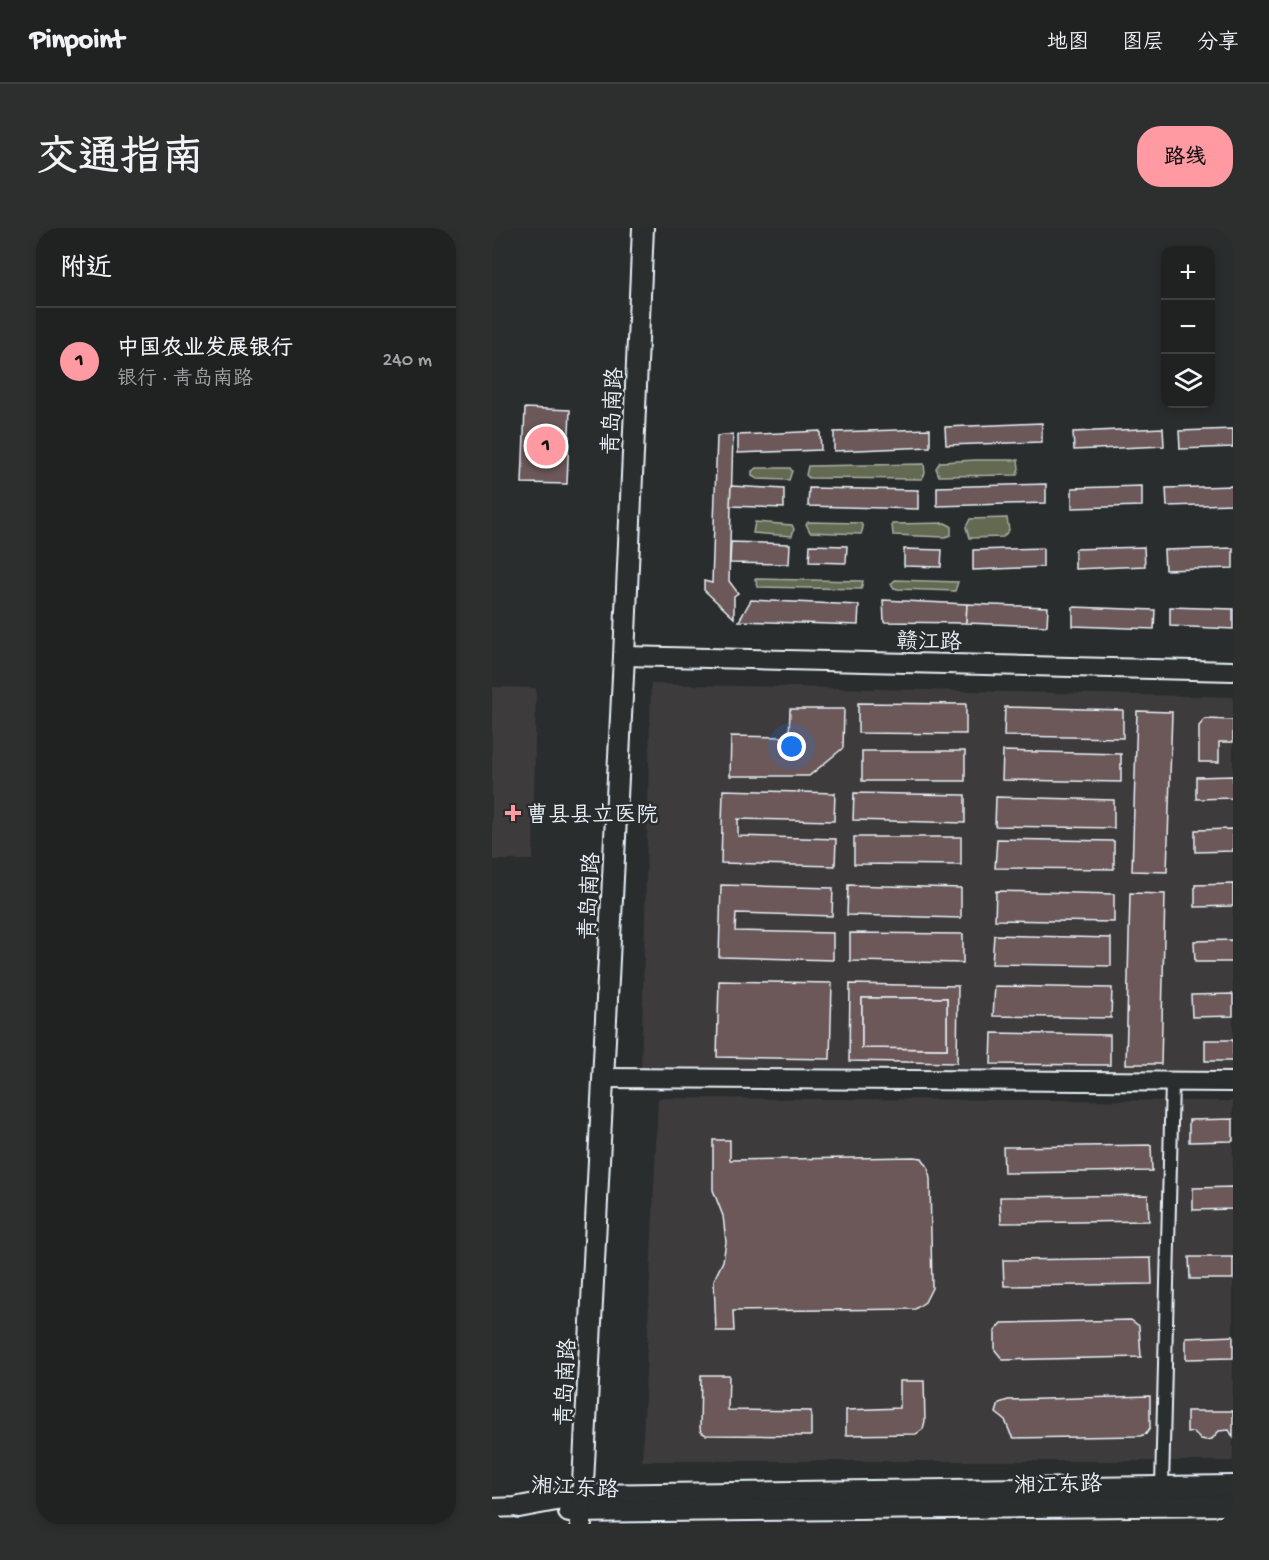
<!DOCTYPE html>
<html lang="zh">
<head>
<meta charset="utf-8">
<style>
	:root { --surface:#202222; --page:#2d2f2f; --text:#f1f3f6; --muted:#a2a4a5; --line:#3d3f40; --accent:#ff9aa2 }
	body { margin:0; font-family:"Gochi Hand","LXGW WenKai TC",sans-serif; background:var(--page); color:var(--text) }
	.controls { position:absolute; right:18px; top:18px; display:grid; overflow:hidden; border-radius:12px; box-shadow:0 3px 9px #0003 }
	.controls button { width:54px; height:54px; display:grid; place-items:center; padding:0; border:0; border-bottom:2px solid var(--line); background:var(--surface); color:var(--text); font:30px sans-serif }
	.you { position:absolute; left:300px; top:519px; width:21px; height:21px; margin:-15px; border:4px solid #fff; border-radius:50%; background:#1a73e8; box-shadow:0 0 0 9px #1a73e833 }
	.badge { display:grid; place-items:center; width:39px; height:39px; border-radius:50%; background:var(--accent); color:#111; font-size:20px; font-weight:700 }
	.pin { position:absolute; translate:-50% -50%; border:3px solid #fff; box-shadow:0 2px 6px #0006 }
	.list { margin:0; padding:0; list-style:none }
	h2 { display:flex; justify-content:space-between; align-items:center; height:78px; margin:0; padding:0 24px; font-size:26px }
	h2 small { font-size:20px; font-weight:400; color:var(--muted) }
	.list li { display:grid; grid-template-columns:39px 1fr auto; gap:18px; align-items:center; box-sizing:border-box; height:108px; padding:0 24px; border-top:2px solid var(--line) }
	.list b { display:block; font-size:22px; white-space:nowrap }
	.list p { margin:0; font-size:20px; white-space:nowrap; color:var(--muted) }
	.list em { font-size:20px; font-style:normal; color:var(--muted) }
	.icon { flex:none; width:33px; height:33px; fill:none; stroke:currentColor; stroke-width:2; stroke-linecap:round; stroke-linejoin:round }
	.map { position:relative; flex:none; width:741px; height:1296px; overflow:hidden; border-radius:24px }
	header { display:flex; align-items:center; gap:36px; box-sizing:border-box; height:84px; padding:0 30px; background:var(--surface); border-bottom:2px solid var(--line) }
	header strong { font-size:28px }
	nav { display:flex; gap:33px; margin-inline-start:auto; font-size:21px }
	.intro { display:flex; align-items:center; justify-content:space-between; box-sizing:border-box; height:144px; padding:0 36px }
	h1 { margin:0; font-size:42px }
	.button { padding:15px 27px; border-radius:24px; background:var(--accent); color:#111; font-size:21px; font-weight:700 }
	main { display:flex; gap:36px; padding:0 36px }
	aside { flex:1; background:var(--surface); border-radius:24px; box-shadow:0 3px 9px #0003 }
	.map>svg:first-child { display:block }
	.built { fill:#3e3a3b }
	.green { fill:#646b51; stroke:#a6aea4; stroke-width:1.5 }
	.building { fill:#6c5958; stroke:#e8f1f8; stroke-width:1.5; fill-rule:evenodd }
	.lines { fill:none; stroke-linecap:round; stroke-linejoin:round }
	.street-casing { stroke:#e8f1f8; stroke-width:16 }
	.secondary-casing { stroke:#e8f1f8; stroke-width:22 }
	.primary-casing { stroke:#e8f1f8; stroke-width:24 }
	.street { stroke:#2a2d2e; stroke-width:12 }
	.secondary { stroke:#2a2d2e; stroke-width:18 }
	.primary { stroke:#2a2d2e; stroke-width:20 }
	.poi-dot { fill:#ff9aa2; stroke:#2a2d2e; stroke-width:2 }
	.labels { text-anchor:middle; stroke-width:5; stroke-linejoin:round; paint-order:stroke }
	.street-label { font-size:22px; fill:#e8f1f8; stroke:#2a2d2e }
	.poi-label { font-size:22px; fill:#e8f1f8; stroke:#2a2d2e; text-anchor:start }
</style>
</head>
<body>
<header>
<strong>Pinpoint</strong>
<nav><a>地图</a><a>图层</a><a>分享</a></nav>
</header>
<div class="intro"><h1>交通指南</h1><a class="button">路线</a></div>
<main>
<aside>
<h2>附近<small></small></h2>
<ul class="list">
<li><span class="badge">1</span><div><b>中国农业发展银行</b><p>银行 · 青岛南路</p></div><em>240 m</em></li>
</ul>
</aside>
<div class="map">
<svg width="741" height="1296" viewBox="0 0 741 1296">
	<rect width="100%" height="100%" fill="#2a2d2e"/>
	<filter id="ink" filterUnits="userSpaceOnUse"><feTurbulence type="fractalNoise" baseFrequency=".0167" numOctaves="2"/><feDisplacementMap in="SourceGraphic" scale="12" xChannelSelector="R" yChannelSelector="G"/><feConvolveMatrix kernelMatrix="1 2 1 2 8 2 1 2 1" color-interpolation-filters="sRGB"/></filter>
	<g filter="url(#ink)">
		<g class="built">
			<path d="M159,456L741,469V843L149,842Z"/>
			<path d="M0,459L44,460L41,632H0Z"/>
			<path d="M166,870L741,873V1233H150Z"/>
		</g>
		<g class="green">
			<path d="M484,232H526L527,240L525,247L447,248L444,240L448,234Z"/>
			<path d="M432,236L433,245L430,251L317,250L314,247L316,238Z"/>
			<path d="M265,240H298L300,243L297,252L265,251L260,248V243Z"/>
			<path d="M515,290L517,302L511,309L477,310L474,299L478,291Z"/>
			<path d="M263,294L300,297L302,301L300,308L261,305Z"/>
			<path d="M316,294L369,295L371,300L369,306L318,304L314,296Z"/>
			<path d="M453,295L459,298V307L453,309L401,307L400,296Z"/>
			<path d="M263,351L371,353L369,361L266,359Z"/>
			<path d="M403,352L466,354L463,363L406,361L402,360L399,356Z"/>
		</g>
		<g class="building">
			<path d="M33,180L78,182L75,256L30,255Z"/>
			<path d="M550,195V214L454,217L453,199Z"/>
			<path d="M671,200L672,218L582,222L581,204Z"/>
			<path d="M438,201V219L342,223V204Z"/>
			<path d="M741,201V219L688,221L687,203Z"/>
			<path d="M328,203L329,222L246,225V207Z"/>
			<path d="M241,206L237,353L246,365L242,368V390L212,362V353L220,355L225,208Z"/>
			<path d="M554,256V275L445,278V259Z"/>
			<path d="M239,258L292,261V280L238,278Z"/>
			<path d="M650,258V278L580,280V260Z"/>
			<path d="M741,258V276L675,278L674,260Z"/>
			<path d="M317,260L426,262V281L316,278Z"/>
			<path d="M239,314L298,316L297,336L238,335Z"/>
			<path d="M318,317L355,318L354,335L317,334Z"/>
			<path d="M652,319L653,338L583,341V321Z"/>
			<path d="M551,320V339L481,342V322Z"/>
			<path d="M741,320V340L673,342L672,322Z"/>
			<path d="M412,321L450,322L449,339L412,338Z"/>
			<path d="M259,372L367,377L366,397L247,393Z"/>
			<path d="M391,372L475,376L474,395L392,394Z"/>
			<path d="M475,376L556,379L555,398L474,395Z"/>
			<path d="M581,379L663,382L662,401L581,398Z"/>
			<path d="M678,379L741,381V401L678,398Z"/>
			<path d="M366,475L474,476V506L366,505Z"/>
			<path d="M513,479L631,482V510L512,508Z"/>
			<path d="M298,481H352L351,520L317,548H238L239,508L297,509Z"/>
			<path d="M645,483L680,484L675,644L640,643Z"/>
			<path d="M713,491L741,492V514H727V534H707V498Z"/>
			<rect x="370" y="523" width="103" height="30"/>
			<path d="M511,523L629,526V554L510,552Z"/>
			<path d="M741,548V570L704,571V549Z"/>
			<path d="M231,562L343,565L342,593L246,591V608L344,611L343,638L229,635Z"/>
			<path d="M362,565L473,567V595L361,592Z"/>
			<path d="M504,569L622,572V600L503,598Z"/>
			<path d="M741,601V623L703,624V602Z"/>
			<path d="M362,609H469V637L362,636Z"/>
			<path d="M505,611L622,613V641L503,640Z"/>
			<path d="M741,656V678L703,679V657Z"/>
			<path d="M229,657L341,660L340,688L244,685L243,703L341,705V732L227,729Z"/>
			<path d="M356,657L469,660V690L355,687Z"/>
			<path d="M504,663L622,666V694L503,692Z"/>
			<path d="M638,665L673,666L669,836H634Z"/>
			<path d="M358,705L471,706V735L358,733Z"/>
			<path d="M502,707L619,710V738L500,736Z"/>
			<path d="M741,712V734H703L702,713Z"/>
			<path d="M227,753L340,755L338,831L225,829Z"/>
			<path d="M358,756L466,758L465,835L357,833ZM370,770H455V821L370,820Z"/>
			<path d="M503,758L620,760L619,790L501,788Z"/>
			<path d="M741,766V788L700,789L699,767Z"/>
			<path d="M370,770H455V821L370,820Z"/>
			<path d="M500,805L618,807V837L499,836Z"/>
			<rect x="713" y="812" width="28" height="21"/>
			<path d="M741,891V913L697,914V892Z"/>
			<path d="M221,912H238V932L422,929L430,930L436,939L438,951L440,1060L433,1074L423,1081L241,1083L242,1103H224L222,1052L231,1033L234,1014L231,988L221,962Z"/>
			<path d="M659,917L660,943L512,945L511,919Z"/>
			<path d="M741,959V981L701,982V960Z"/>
			<path d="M656,967L657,993L509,995L508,969Z"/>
			<path d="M697,1029H741V1051H698Z"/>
			<path d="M659,1030L660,1056L512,1058L511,1032Z"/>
			<path d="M639,1092L647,1098L649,1129L511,1132L503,1122V1103L510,1095Z"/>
			<path d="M741,1108V1130L694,1131V1110Z"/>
			<path d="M209,1147H237L236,1182L319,1183V1208L214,1207L209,1204L208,1200Z"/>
			<path d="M408,1153H432L433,1193L431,1201L424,1206L354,1207V1182L408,1180Z"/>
			<path d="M658,1168V1200L654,1206L648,1208L522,1210L519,1207L513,1192L504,1185L507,1175L516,1172Z"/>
			<path d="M695,1183H741V1209L737,1202L727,1203L720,1211L714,1212L709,1211L702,1204L695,1205Z"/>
		</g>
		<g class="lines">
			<defs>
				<path id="street" d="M670,1258L680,854"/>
				<g id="secondary">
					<path d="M132,428L741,443"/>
					<path d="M111,850L741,854"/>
					<path d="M0,1280L27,1279"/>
				</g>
				<g id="primary">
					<path d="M27,1279L91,1267L741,1258"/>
					<path d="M77,1284L741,1277"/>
					<path d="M89,1296L132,428L151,0"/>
				</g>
			</defs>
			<use href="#street" class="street-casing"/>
			<use href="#secondary" class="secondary-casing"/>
			<use href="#primary" class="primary-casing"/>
			<use href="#street" class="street"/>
			<use href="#secondary" class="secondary"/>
			<use href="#primary" class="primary"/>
		</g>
	</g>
	<path class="poi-dot" d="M18 576h6v6h6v6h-6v6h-6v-6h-6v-6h6z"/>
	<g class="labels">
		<g class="street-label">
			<text transform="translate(119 183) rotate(-87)" y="8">青岛南路</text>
			<text transform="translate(437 412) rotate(1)" y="8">赣江路</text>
			<text transform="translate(96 668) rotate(-87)" y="8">青岛南路</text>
			<text transform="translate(72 1154) rotate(-87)" y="8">青岛南路</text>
			<text transform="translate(566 1255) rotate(-1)" y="8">湘江东路</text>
			<text transform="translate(83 1258) rotate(3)" y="8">湘江东路</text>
		</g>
		<g class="poi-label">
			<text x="34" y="593">曹县县立医院</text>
		</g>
	</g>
</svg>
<div class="controls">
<button>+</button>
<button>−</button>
<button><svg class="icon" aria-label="layers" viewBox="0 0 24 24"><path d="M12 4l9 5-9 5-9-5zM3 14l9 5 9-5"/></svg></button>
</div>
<div class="you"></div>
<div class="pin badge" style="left:54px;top:218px">1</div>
</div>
</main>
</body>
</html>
